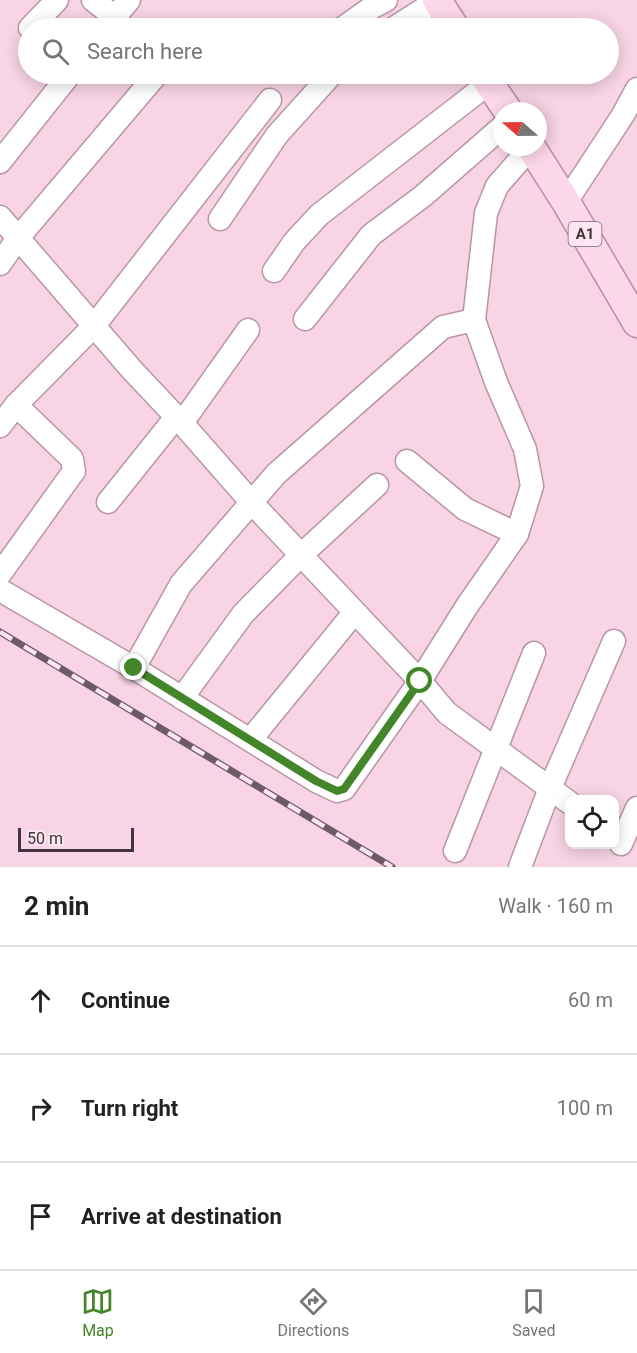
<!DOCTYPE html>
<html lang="en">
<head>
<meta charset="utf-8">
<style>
	:root { --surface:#fff; --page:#f6f6f6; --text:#222; --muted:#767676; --line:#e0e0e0; --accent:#438629 }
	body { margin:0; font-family:Roboto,sans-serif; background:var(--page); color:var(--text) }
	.controls { position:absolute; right:18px; bottom:18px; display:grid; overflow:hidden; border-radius:12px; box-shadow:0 3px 15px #0003 }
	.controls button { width:54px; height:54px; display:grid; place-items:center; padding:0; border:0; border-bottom:2px solid var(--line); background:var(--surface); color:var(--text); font:30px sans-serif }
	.compass { position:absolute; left:493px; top:102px; width:54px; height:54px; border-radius:50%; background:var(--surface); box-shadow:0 3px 15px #0003; rotate:290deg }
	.scale { position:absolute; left:18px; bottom:15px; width:116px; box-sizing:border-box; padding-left:6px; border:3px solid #42343b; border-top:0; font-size:16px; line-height:21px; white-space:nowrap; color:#42343b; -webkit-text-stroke:4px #fce6f0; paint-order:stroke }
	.stop { position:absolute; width:18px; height:18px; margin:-14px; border:4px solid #438629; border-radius:50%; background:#fff }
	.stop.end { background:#438629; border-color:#fff; box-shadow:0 2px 6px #0008 }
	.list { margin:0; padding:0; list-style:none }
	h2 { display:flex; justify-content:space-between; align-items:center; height:78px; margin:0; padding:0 24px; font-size:26px }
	h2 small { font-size:20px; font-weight:400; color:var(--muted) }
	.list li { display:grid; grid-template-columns:39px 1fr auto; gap:18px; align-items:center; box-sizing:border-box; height:108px; padding:0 24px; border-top:2px solid var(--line) }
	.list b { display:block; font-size:22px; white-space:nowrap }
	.list em { font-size:20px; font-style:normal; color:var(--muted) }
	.icon { flex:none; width:33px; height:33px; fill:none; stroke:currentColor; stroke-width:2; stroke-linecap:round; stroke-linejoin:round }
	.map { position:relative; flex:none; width:637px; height:867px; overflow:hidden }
	.search { position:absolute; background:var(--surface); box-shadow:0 3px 15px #0003; left:18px; right:18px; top:18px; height:66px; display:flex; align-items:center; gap:15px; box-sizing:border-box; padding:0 21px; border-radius:33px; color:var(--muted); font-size:22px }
	.sheet { height:402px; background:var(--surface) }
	nav { display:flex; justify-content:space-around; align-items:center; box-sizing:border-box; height:84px; border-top:2px solid var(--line); background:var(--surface); font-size:16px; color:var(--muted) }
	nav a { display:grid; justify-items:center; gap:3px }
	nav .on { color:var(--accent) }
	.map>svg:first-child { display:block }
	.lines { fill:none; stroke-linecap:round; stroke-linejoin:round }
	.minor-casing { stroke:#b896a6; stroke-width:25 }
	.major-casing { stroke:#bb8da4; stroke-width:31 }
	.minor { stroke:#fff; stroke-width:22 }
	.major { stroke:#fdd7ea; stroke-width:28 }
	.rail-casing { stroke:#6d5a63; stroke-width:7 }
	.rail { stroke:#fce6f0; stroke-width:4.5; stroke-dasharray:14; stroke-linecap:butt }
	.route { stroke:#438629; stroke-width:8 }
	.labels { text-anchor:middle; stroke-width:4.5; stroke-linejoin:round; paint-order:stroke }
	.shield { fill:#fce6f0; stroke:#7a6971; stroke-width:1.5 }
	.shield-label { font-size:15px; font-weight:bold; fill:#42343b }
</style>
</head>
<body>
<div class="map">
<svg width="637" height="867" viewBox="0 0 637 867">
	<rect width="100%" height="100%" fill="#f8d4e5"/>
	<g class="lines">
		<defs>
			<g id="minor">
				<path d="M93,0L115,17"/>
				<path d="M30,28L57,0"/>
				<path d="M106,28L129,0"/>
				<path d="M343,28L371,8L386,0"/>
				<path d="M394,28L438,0"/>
				<path d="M0,162L70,74"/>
				<path d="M566,202L623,115L637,89"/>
				<path d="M0,217L132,370L182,423L252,503L420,681L447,713L570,803"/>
				<path d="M220,219L277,135L332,74"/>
				<path d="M0,264L18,238L157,74"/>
				<path d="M274,271L294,242L319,215L489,83"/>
				<path d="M305,319L371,235L423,196L502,127"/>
				<path d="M182,423L248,330"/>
				<path d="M0,426L16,405L93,327L270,100"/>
				<path d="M407,461L465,509L517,534"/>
				<path d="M108,502L176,417"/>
				<path d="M0,574L74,471L72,459L16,405"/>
				<path d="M0,590L134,668L316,781L337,791L344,789L420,681L467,606L517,534L532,486L525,449L496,382L474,320L486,213L497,186L531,147"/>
				<path d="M134,668L181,584L276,474L443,327L474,320"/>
				<path d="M182,698L243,614L300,556L377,485"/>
				<path d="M251,739L354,613"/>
				<path d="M621,844L637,808"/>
				<path d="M455,851L534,653"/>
				<path d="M520,867L550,788L614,641"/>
			</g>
			<g id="major">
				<path d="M437,0L455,28"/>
				<path d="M483,74L508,111"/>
				<path d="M531,147L566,202L637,323"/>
			</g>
		</defs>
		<use href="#minor" class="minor-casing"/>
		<use href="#major" class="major-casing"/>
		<use href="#minor" class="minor"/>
		<use href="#major" class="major"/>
		<defs>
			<path id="rail" d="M0,632L392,867"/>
		</defs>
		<use href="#rail" class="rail-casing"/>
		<use href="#rail" class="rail"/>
	</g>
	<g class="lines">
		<path class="route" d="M134,668L316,781L337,791L344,789L420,681"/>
	</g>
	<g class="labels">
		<rect class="shield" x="568.5" y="222" width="33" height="24" rx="4.5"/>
		<g class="shield-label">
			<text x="585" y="239">A1</text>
		</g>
	</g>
</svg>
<div class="controls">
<button><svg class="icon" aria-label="locate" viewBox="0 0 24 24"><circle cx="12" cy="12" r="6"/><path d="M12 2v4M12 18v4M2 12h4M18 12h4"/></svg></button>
</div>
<svg class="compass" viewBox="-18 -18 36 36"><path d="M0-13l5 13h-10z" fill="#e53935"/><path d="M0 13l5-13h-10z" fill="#767676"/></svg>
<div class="scale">50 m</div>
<div class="stop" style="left:420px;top:681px"></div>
<div class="stop end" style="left:134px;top:668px"></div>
<div class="search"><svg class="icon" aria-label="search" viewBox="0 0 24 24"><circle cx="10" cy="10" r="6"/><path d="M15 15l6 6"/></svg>Search here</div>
</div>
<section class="sheet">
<h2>2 min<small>Walk · 160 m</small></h2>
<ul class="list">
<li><svg class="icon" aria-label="ahead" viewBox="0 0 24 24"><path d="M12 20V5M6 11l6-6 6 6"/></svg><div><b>Continue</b></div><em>60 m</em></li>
<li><svg class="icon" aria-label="right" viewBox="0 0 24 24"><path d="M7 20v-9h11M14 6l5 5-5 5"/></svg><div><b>Turn right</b></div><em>100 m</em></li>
<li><svg class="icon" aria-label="arrive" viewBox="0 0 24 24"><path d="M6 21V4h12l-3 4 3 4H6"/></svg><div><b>Arrive at destination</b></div></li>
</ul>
</section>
<nav>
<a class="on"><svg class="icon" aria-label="map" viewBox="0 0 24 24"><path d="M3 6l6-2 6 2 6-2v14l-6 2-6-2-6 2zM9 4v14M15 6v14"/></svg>Map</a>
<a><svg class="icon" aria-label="directions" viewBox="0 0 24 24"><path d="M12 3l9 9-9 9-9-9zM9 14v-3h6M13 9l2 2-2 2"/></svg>Directions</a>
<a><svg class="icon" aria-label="saved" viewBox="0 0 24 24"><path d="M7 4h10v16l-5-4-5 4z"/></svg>Saved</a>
</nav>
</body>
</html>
